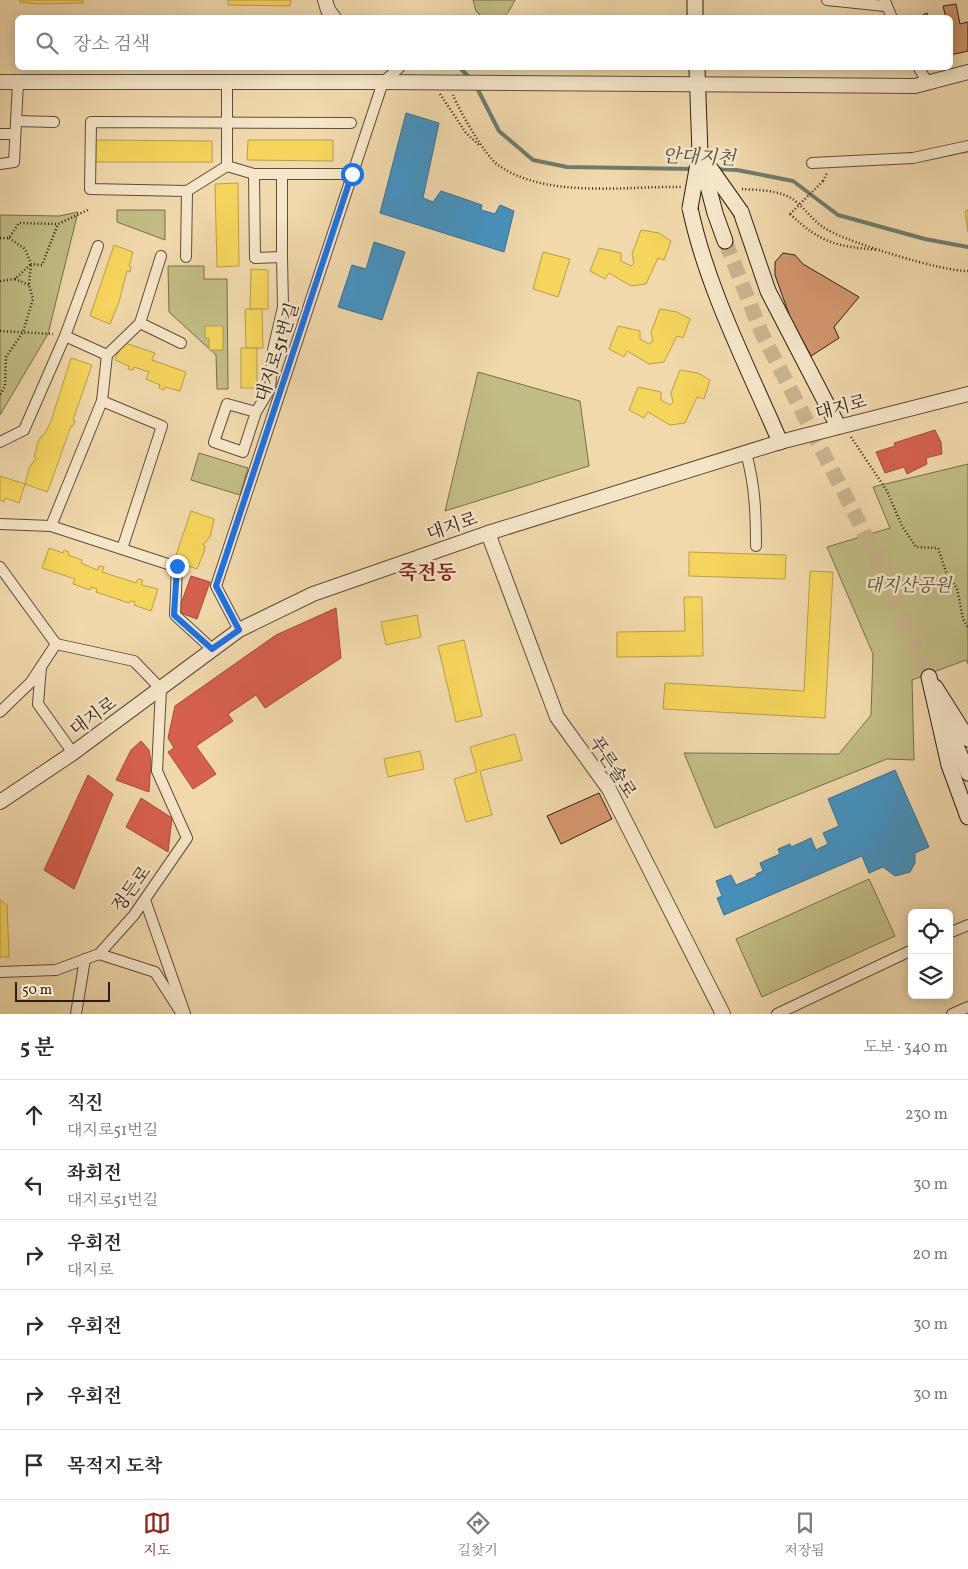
<!DOCTYPE html>
<html lang="ko">
<head>
<meta charset="utf-8">
<style>
	:root { --surface:#fff; --page:#f7f7f7; --text:#2b2b33; --muted:#7c7c81; --line:#e1e1e2; --accent:#8f2418 }
	body { margin:0; font-family:Vollkorn,"Noto Serif KR",serif; background:var(--page); color:var(--text) }
	.controls { position:absolute; right:15px; bottom:15px; display:grid; overflow:hidden; border-radius:8px; box-shadow:0 2px 12px #0003 }
	.controls button { width:45px; height:45px; display:grid; place-items:center; padding:0; border:0; border-bottom:1px solid var(--line); background:var(--surface); color:var(--text); font:25px sans-serif }
	.scale { position:absolute; left:15px; bottom:12px; width:95px; box-sizing:border-box; padding-left:5px; border:2px solid #2b1e19; border-top:0; font-size:14px; line-height:18px; white-space:nowrap; color:#2b1e19; -webkit-text-stroke:4px #f6e6c9; paint-order:stroke }
	.stop { position:absolute; width:15px; height:15px; margin:-11px; border:4px solid #1a73e8; border-radius:50%; background:#fff }
	.stop.end { background:#1a73e8; border-color:#fff; box-shadow:0 1px 5px #0008 }
	.list { margin:0; padding:0; list-style:none }
	h2 { display:flex; justify-content:space-between; align-items:center; height:65px; margin:0; padding:0 20px; font-size:21px }
	h2 small { font-size:16px; font-weight:400; color:var(--muted) }
	.list li { display:grid; grid-template-columns:32px 1fr auto; gap:15px; align-items:center; box-sizing:border-box; height:70px; padding:0 20px; border-top:1px solid var(--line) }
	.list b { display:block; font-size:19px; white-space:nowrap }
	.list p { margin:0; font-size:16px; white-space:nowrap; color:var(--muted) }
	.list em { font-size:16px; font-style:normal; color:var(--muted) }
	.icon { flex:none; width:28px; height:28px; fill:none; stroke:currentColor; stroke-width:2; stroke-linecap:round; stroke-linejoin:round }
	.map { position:relative; flex:none; width:968px; height:1014px; overflow:hidden }
	.search { position:absolute; background:var(--surface); box-shadow:0 2px 12px #0003; left:15px; right:15px; top:15px; height:55px; display:flex; align-items:center; gap:12px; box-sizing:border-box; padding:0 18px; border-radius:8px; color:var(--muted); font-size:19px }
	.sheet { height:485px; background:var(--surface) }
	nav { display:flex; justify-content:space-around; align-items:center; box-sizing:border-box; height:70px; border-top:1px solid var(--line); background:var(--surface); font-size:14px; color:var(--muted) }
	nav a { display:grid; justify-items:center; gap:2px }
	nav .on { color:var(--accent) }
	.map>svg:first-child { display:block }
	.green { fill:#c2bd84; stroke:#766e4e }
	.homes { fill:#f6d55c; stroke:#b99e48 }
	.shops { fill:#d6604d; stroke:#a34c3d }
	.schools { fill:#4393c3; stroke:#3c7090 }
	.lines { fill:none; stroke-linecap:round; stroke-linejoin:round }
	.stream { stroke:#6e7c6e; stroke-width:4 }
	.building { fill:#d4966c; stroke:#2b1e19 }
	.secondary-tunnel { stroke:#c9b48f; stroke-width:15; stroke-dasharray:15 8; stroke-linecap:butt }
	.minor-casing { stroke:#5c4d3e; stroke-width:12 }
	.tertiary-casing { stroke:#5c4d3e; stroke-width:16 }
	.secondary-casing { stroke:#2b1e19; stroke-width:17 }
	.path { stroke:#2b1e19; stroke-width:2.5; stroke-dasharray:1 2.5; stroke-linecap:butt }
	.minor { stroke:#f6e6c9; stroke-width:10 }
	.tertiary { stroke:#f6e6c9; stroke-width:14 }
	.secondary { stroke:#f6e6c9; stroke-width:15 }
	.secondary-bridge-casing { stroke:#2b1e19; stroke-width:17; stroke-linecap:butt }
	.path-bridge { stroke:#2b1e19; stroke-width:2.5; stroke-dasharray:1 2.5; stroke-linecap:butt }
	.secondary-bridge { stroke:#f6e6c9; stroke-width:15 }
	.route { stroke:#1a73e8; stroke-width:6 }
	.labels { text-anchor:middle; stroke-width:5; stroke-linejoin:round; paint-order:stroke }
	.street-label { font-size:18px; fill:#2b1e19; stroke:#f6e6c9 }
	.park-label { font-size:18px; font-style:italic; fill:#584e39; stroke:#f6e6c9 }
	.water-label { font-size:19px; font-style:italic; fill:#4d4d44; stroke:#f6e6c9 }
	.quarter-label { font-size:20px; font-weight:bold; fill:#7a1f14; stroke:#f6e6c9 }
</style>
</head>
<body>
<div class="map">
<svg width="968" height="1014" viewBox="0 0 968 1014">
	<rect width="100%" height="100%" fill="#f1d9ac"/>
	<filter id="stains"><feTurbulence type="fractalNoise" baseFrequency=".004" numOctaves="4"/><feColorMatrix values="0 0 0 0 .2 0 0 0 0 .09 0 0 0 0 .02 0 0 0 .5 -.17"/></filter>
	<radialGradient id="worn" r=".72"><stop offset=".6" stop-color="#630" stop-opacity="0"/><stop offset="1" stop-color="#630" stop-opacity=".3"/></radialGradient>
	<g class="green">
		<path d="M473,0H515C505,20 504,18 483,18L476,11Z"/>
		<path d="M117,210H165V240L117,222Z"/>
		<path d="M78,212L48,334L0,415V215L59,216Z"/>
		<path d="M168,266H204V279H227L228,389H217L216,355L169,312Z"/>
		<path d="M478,372L580,401L589,466L445,511Z"/>
		<path d="M199,453L248,468L240,495L191,480Z"/>
		<path d="M968,464V664L966,660L912,680L914,760L887,759L715,828L684,753L839,754L871,715L873,654L827,547L890,528L873,487Z"/>
		<path d="M869,879L895,936L762,997L736,939Z"/>
	</g>
	<g class="homes">
		<path d="M20,0H83V3L40,4L20,2Z"/>
		<path d="M228,0H291L290,6L228,5Z"/>
		<path d="M94,140L212,141V162H94Z"/>
		<path d="M248,140H333V161L247,160Z"/>
		<path d="M238,183L239,266L217,267L215,184Z"/>
		<path d="M968,210V232L965,211Z"/>
		<path d="M641,230L659,233L671,241L664,260L658,258L646,284L631,286L609,273L605,279L590,271L599,248L621,253V261L631,266L634,263L632,254Z"/>
		<path d="M114,245L133,252L129,266L131,267L130,272L127,271L119,302L110,324L90,316Z"/>
		<path d="M543,252L570,259L558,297L533,289Z"/>
		<path d="M251,269L268,270V309H250Z"/>
		<path d="M245,309H262L263,348H246Z"/>
		<path d="M660,309L677,312L690,319L683,338L677,336L664,362L649,364L627,351L624,357L609,349L618,326L640,331V339L649,344L653,341L651,332Z"/>
		<path d="M205,326H223V350H209V338H205Z"/>
		<path d="M122,342L155,353L152,360L186,372L180,391L165,387L164,390L159,388L160,385L146,379L149,372L134,367L133,370L128,369L129,366L115,360Z"/>
		<rect x="241" y="348" width="16" height="40"/>
		<path d="M71,358L92,365L73,420L75,421L73,426H71L50,485L47,492L25,484L19,503L5,498L4,502L0,500V476L25,484L29,468L36,458L34,457L38,442L42,435H44L51,421Z"/>
		<path d="M680,370L698,373L710,380L704,399L697,397L685,423L670,425L648,412L644,418L629,410L638,387L661,392V400L670,405L673,402L671,393Z"/>
		<path d="M191,511L214,519L210,537L203,545L205,546L204,552L197,569L174,561Z"/>
		<path d="M49,548L63,553L64,550L69,552L68,555L82,560L81,563L95,569L98,570L99,566L104,567L102,572L136,583L138,579L143,580L141,585L158,589L151,611L134,605L135,602L130,601L129,603L96,592L97,589L91,587L90,590L73,584L75,579L42,568Z"/>
		<path d="M689,552L786,555L785,579L689,576Z"/>
		<path d="M810,571L833,572L825,718L663,709L665,683L804,691Z"/>
		<path d="M684,597H702L703,656L617,657V632L685,631Z"/>
		<path d="M417,615L421,637L386,645L381,622Z"/>
		<path d="M464,640L482,716L456,722L438,646Z"/>
		<path d="M515,734L522,760L480,771L492,815L466,822L454,779L477,772L470,747Z"/>
		<path d="M420,751L424,769L388,777L384,759Z"/>
		<path d="M0,900L7,905L9,957H0Z"/>
	</g>
	<g class="shops">
		<path d="M935,430L941,442L942,454L926,458L927,464L907,474L904,467L885,473L876,452L895,446L894,443Z"/>
		<path d="M191,576L210,582L197,619L178,612Z"/>
		<path d="M336,608L341,658L265,708L256,695L228,714L233,721L196,746L216,774L193,789L168,752L174,748L168,738L175,706L276,635Z"/>
		<path d="M141,741L149,750L151,761L149,792L116,780L131,750Z"/>
		<path d="M88,775L113,794L74,889L44,870Z"/>
		<path d="M141,798L172,818L168,852L126,827Z"/>
	</g>
	<g class="schools">
		<path d="M406,113L439,123L423,198L433,202L441,191L482,205L481,210L495,214L500,205L514,211L504,252L380,213Z"/>
		<path d="M374,242L405,252L382,320L338,307L352,265L366,269Z"/>
		<path d="M895,770L929,847L915,853V863L910,872L895,876L883,867L869,873L862,856L724,915L717,898L722,896L716,881L731,875L736,885L757,876L756,874L763,871L760,863L780,854L778,849L790,844L791,847L811,838L816,850L828,844L823,833L839,826L828,799Z"/>
	</g>
	<g class="lines">
		<g class="stream">
			<path d="M460,68L472,80"/>
			<path d="M476,86L499,131L533,160L567,167L695,169"/>
			<path d="M717,169L737,170L793,181L838,215L925,239L968,247"/>
		</g>
	</g>
	<g class="building">
		<path d="M956,4L960,24L968,22V51L950,55V18H946L943,6Z"/>
		<path d="M927,13L929,18H917Z"/>
		<path d="M783,253L795,255L803,264L859,297L834,327L839,338L811,356L790,317L775,275V262Z"/>
		<path d="M599,793L612,819L561,844L547,816Z"/>
	</g>
	<g class="lines">
		<path class="secondary-tunnel" d="M725,241L763,336L862,528L929,677"/>
		<defs>
			<g id="minor">
				<path d="M827,0L885,6"/>
				<path d="M885,1L892,18"/>
				<path d="M919,68L927,82"/>
				<path d="M227,83V166L254,174H352"/>
				<path d="M16,121L54,122"/>
				<path d="M0,134H15"/>
				<path d="M812,163L913,158L968,146"/>
				<path d="M0,164L14,162L18,82"/>
				<path d="M227,166L187,191L90,189L91,122L351,123"/>
				<path d="M254,174L255,258L282,257V174"/>
				<path d="M98,246L65,336L107,355"/>
				<path d="M186,257L187,191"/>
				<path d="M140,323L181,343"/>
				<path d="M102,401L107,355L140,323L161,256"/>
				<path d="M256,412L227,404L214,442L243,452L256,412L270,389L273,350L283,307L282,257"/>
				<path d="M0,442L24,430L65,336"/>
				<path d="M746,453C755,485 756,514 756,546"/>
				<path d="M0,524L51,526"/>
				<path d="M122,549L162,426L102,401L51,526L177,567L175,615L212,649"/>
				<path d="M0,567L56,644"/>
				<path d="M239,630L216,586L383,82L399,68"/>
				<path d="M41,667L38,704L73,753"/>
				<path d="M0,712L31,682L56,644L134,661L161,689L157,771L187,838L134,915L99,954L56,970L0,972"/>
				<path d="M145,900L185,1014"/>
				<path d="M949,933L968,925"/>
				<path d="M99,954L155,972L180,1011"/>
				<path d="M76,1014L85,959"/>
				<path d="M777,1014L912,950"/>
				<path d="M952,1014L968,1007"/>
			</g>
			<g id="tertiary">
				<path d="M325,0L328,10L334,18"/>
				<path d="M0,82H383L915,86L968,72"/>
				<path d="M488,533L557,717L609,789L723,1014"/>
				<path d="M0,802L73,753L239,630L313,594L488,533L780,442L968,394"/>
			</g>
			<g id="secondary">
				<path d="M695,18V0"/>
				<path d="M697,68L700,154"/>
				<path d="M690,208C707,289 748,367 780,442"/>
				<path d="M741,212L768,291L838,426"/>
				<path d="M715,213L725,241"/>
				<path d="M929,677L949,765L968,817"/>
				<path d="M935,687L968,739"/>
				<path d="M946,723L968,773"/>
			</g>
		</defs>
		<use href="#minor" class="minor-casing"/>
		<use href="#tertiary" class="tertiary-casing"/>
		<use href="#secondary" class="secondary-casing"/>
		<g class="path">
			<path d="M440,94L466,133L479,145"/>
			<path d="M453,95C459,110 485,156 498,165C546,199 625,186 681,187"/>
			<path d="M823,181L827,173"/>
			<path d="M742,189C758,190 780,190 794,200C806,209 814,223 828,230C850,243 944,272 968,271"/>
			<path d="M790,214C822,244 836,246 878,250"/>
			<path d="M0,238H9L19,223L58,224L90,209"/>
			<path d="M9,238L25,249L31,264L42,265L58,224"/>
			<path d="M15,279L29,285"/>
			<path d="M0,281L15,279L31,264L29,285L33,299L23,332L6,357L5,386L0,395"/>
			<path d="M0,331L53,334"/>
			<path d="M851,437L887,491L902,526L916,547L938,548L947,575L957,588L963,619L968,628"/>
		</g>
		<use href="#minor" class="minor"/>
		<use href="#tertiary" class="tertiary"/>
		<use href="#secondary" class="secondary"/>
		<defs>
			<g id="secondary-bridge">
				<path d="M700,154L741,212"/>
				<path d="M702,163L715,213"/>
				<path d="M690,208L699,158"/>
			</g>
		</defs>
		<use href="#secondary-bridge" class="secondary-bridge-casing"/>
		<path class="path-bridge" d="M790,214L823,181"/>
		<use href="#secondary-bridge" class="secondary-bridge"/>
	</g>
	<g class="lines">
		<path class="route" d="M177,566L174,615L212,649L239,630L216,586L352,174"/>
	</g>
	<g class="labels">
		<g class="street-label">
			<text transform="translate(277 352) rotate(-72)" y="6">대지로51번길</text>
			<text transform="translate(841 407) rotate(-15)" y="6">대지로</text>
			<text transform="translate(452 526) rotate(-19)" y="6">대지로</text>
			<text transform="translate(93 716) rotate(-36)" y="6">대지로</text>
			<text transform="translate(613 767) rotate(57)" y="6">푸른솔로</text>
			<text transform="translate(131 889) rotate(-54)" y="6">정든로</text>
		</g>
		<g class="park-label">
			<text x="908" y="591">대지산공원</text>
		</g>
		<g class="water-label">
			<text transform="translate(699 156) rotate(2)" y="7">안대지천</text>
		</g>
		<g class="quarter-label">
			<text x="427" y="579">죽전동</text>
		</g>
	</g>
	<rect width="100%" height="100%" filter="url(#stains)"/>
	<rect width="100%" height="100%" fill="url(#worn)"/>
</svg>
<div class="controls">
<button><svg class="icon" aria-label="locate" viewBox="0 0 24 24"><circle cx="12" cy="12" r="6"/><path d="M12 2v4M12 18v4M2 12h4M18 12h4"/></svg></button>
<button><svg class="icon" aria-label="layers" viewBox="0 0 24 24"><path d="M12 4l9 5-9 5-9-5zM3 14l9 5 9-5"/></svg></button>
</div>
<div class="scale">50 m</div>
<div class="stop" style="left:352px;top:174px"></div>
<div class="stop end" style="left:177px;top:566px"></div>
<div class="search"><svg class="icon" aria-label="search" viewBox="0 0 24 24"><circle cx="10" cy="10" r="6"/><path d="M15 15l6 6"/></svg>장소 검색</div>
</div>
<section class="sheet">
<h2>5 분<small>도보 · 340 m</small></h2>
<ul class="list">
<li><svg class="icon" aria-label="ahead" viewBox="0 0 24 24"><path d="M12 20V5M6 11l6-6 6 6"/></svg><div><b>직진</b><p>대지로51번길</p></div><em>230 m</em></li>
<li><svg class="icon" aria-label="left" viewBox="0 0 24 24"><path d="M17 20v-9H6M10 6l-5 5 5 5"/></svg><div><b>좌회전</b><p>대지로51번길</p></div><em>30 m</em></li>
<li><svg class="icon" aria-label="right" viewBox="0 0 24 24"><path d="M7 20v-9h11M14 6l5 5-5 5"/></svg><div><b>우회전</b><p>대지로</p></div><em>20 m</em></li>
<li><svg class="icon" aria-label="right" viewBox="0 0 24 24"><path d="M7 20v-9h11M14 6l5 5-5 5"/></svg><div><b>우회전</b></div><em>30 m</em></li>
<li><svg class="icon" aria-label="right" viewBox="0 0 24 24"><path d="M7 20v-9h11M14 6l5 5-5 5"/></svg><div><b>우회전</b></div><em>30 m</em></li>
<li><svg class="icon" aria-label="arrive" viewBox="0 0 24 24"><path d="M6 21V4h12l-3 4 3 4H6"/></svg><div><b>목적지 도착</b></div></li>
</ul>
</section>
<nav>
<a class="on"><svg class="icon" aria-label="map" viewBox="0 0 24 24"><path d="M3 6l6-2 6 2 6-2v14l-6 2-6-2-6 2zM9 4v14M15 6v14"/></svg>지도</a>
<a><svg class="icon" aria-label="directions" viewBox="0 0 24 24"><path d="M12 3l9 9-9 9-9-9zM9 14v-3h6M13 9l2 2-2 2"/></svg>길찾기</a>
<a><svg class="icon" aria-label="saved" viewBox="0 0 24 24"><path d="M7 4h10v16l-5-4-5 4z"/></svg>저장됨</a>
</nav>
</body>
</html>
